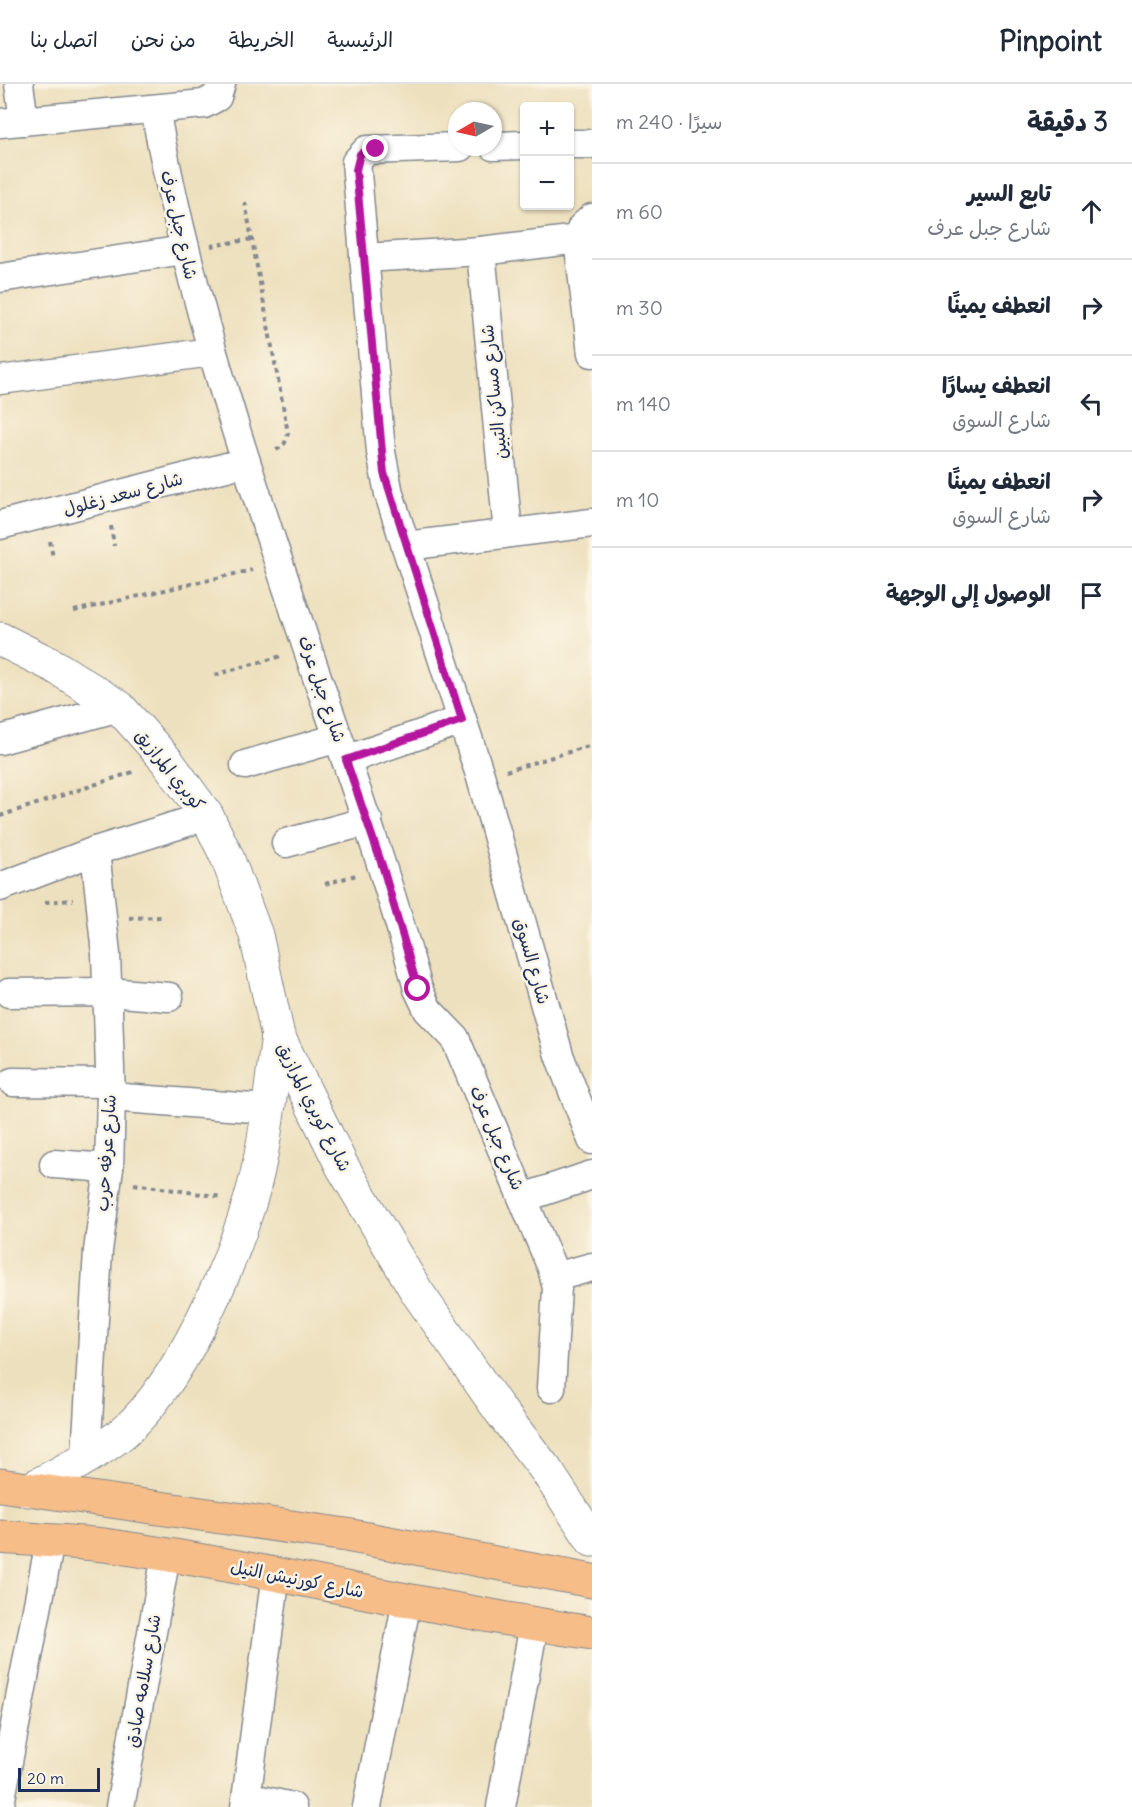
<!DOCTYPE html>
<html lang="ar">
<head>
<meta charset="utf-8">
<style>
	:root { --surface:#fff; --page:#f6f6f7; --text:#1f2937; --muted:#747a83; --line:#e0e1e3 }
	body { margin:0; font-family:Delius,"Playpen Sans Arabic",sans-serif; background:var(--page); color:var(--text); direction:rtl }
	.controls { position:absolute; right:18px; top:18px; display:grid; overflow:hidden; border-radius:6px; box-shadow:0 2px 4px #0004 }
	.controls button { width:54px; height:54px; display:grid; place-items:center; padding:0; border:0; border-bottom:2px solid var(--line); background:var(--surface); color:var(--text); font:30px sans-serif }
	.compass { position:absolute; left:448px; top:18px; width:54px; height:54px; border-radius:50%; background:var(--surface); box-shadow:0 2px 4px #0004; rotate:261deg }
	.scale { position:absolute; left:18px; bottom:15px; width:82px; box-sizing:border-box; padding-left:6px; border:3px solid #1b2f5e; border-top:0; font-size:16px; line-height:21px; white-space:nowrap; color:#1b2f5e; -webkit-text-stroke:4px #fcf5e5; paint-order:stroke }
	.stop { position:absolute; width:18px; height:18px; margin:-14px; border:4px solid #b5179e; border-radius:50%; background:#fff }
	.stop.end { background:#b5179e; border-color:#fff; box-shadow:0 2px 6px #0008 }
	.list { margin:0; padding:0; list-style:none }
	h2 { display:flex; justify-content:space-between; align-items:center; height:78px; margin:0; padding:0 24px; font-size:26px }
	h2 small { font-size:20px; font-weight:400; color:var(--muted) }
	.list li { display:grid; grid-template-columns:39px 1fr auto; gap:18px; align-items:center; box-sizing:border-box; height:96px; padding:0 24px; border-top:2px solid var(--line) }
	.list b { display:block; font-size:22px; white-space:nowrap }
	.list p { margin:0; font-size:20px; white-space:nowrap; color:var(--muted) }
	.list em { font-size:20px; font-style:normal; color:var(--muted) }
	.icon { flex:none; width:33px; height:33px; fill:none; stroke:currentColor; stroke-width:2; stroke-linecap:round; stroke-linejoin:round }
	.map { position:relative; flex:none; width:592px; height:1723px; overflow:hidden; direction:ltr }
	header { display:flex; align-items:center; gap:36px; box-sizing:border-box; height:84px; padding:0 30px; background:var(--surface); border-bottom:2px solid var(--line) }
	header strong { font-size:28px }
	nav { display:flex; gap:33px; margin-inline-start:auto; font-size:21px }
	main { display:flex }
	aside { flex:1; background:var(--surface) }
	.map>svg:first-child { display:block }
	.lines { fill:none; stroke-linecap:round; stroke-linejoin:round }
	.minor-casing { stroke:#84888e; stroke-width:31 }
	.tertiary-casing { stroke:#84888e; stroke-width:35 }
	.trunk-casing { stroke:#84888e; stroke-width:35 }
	.path { stroke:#84888e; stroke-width:4; stroke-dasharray:4.5 4.5; stroke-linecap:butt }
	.minor { stroke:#fff; stroke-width:28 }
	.tertiary { stroke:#fff; stroke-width:33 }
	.trunk { stroke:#f7bd88; stroke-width:33 }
	.route { stroke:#b5179e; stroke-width:8 }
	.labels { text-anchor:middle; stroke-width:5; stroke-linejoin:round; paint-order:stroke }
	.street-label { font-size:18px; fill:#1b2f5e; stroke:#fcf5e5 }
</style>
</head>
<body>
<header>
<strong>Pinpoint</strong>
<nav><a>الرئيسية</a><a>الخريطة</a><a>من نحن</a><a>اتصل بنا</a></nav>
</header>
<main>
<aside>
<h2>3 دقيقة<small>سيرًا · 240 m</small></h2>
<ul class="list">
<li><svg class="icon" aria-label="ahead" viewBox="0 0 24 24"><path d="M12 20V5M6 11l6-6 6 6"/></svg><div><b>تابع السير</b><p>شارع جبل عرف</p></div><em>60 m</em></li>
<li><svg class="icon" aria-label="right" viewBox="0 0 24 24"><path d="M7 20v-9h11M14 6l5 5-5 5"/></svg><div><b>انعطف يمينًا</b></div><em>30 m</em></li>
<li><svg class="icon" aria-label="left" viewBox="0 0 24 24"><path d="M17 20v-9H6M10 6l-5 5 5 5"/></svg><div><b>انعطف يسارًا</b><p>شارع السوق</p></div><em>140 m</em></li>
<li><svg class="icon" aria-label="right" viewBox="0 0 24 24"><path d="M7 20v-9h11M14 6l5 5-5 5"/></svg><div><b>انعطف يمينًا</b><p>شارع السوق</p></div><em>10 m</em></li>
<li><svg class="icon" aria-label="arrive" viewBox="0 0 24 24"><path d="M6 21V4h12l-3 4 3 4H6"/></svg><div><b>الوصول إلى الوجهة</b></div></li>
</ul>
</aside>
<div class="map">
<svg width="592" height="1723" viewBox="0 0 592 1723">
	<rect width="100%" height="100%" fill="#fcf5e5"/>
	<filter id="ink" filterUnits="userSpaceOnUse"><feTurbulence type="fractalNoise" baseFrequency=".0167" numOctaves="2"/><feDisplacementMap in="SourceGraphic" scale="12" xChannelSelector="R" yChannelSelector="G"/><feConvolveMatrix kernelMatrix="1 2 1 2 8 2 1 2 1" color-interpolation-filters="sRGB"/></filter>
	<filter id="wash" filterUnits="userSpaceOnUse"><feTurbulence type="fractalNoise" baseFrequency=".008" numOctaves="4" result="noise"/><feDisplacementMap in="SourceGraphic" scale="24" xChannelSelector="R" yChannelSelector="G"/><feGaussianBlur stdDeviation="1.35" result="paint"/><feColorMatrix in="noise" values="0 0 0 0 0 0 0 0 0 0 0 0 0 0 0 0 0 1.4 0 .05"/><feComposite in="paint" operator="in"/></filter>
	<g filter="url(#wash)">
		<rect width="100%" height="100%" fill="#ede0be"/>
	</g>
	<g filter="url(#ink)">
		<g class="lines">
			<defs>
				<g id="minor">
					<path d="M19,0L24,37"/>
					<path d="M155,25C190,219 254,406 317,593C353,696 390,799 418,905L428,926L455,954L552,1184L557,1204L551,1304"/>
					<path d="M0,39L204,20L217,13L221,0"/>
					<path d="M570,60H592"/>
					<path d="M493,62L524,61"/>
					<path d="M460,63L367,66L356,78L381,368L389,410L481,694L559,971L592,1056"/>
					<path d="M592,134L582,143L578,155L592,269"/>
					<path d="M481,167L508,449"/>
					<path d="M364,174L481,167L578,155"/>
					<path d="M0,194L184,166"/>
					<path d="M0,296L212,268"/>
					<path d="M0,441L246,378"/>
					<path d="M406,462L592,439"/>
					<path d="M0,656L119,623"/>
					<path d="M346,676L462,636"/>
					<path d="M245,681L338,654"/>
					<path d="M286,759L368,737"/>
					<path d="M0,803L95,767L207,732"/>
					<path d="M9,909L108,908L169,913"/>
					<path d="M13,998L110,999"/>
					<path d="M111,1013L267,1025"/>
					<path d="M54,1080L109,1084"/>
					<path d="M523,1114L592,1091"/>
					<path d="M555,1193L592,1183"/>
					<path d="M86,1372L98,1167L109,1084L111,1013L106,870L95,767"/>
					<path d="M247,1713L292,1723"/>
					<path d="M0,1720L50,1457"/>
					<path d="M120,1723L166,1472"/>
					<path d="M245,1723L276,1490"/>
					<path d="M367,1723L407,1516"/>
					<path d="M501,1723L534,1540"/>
				</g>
				<g id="tertiary">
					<path d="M0,555L54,582L119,623L167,677L207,732L227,773L256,851L278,952L342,1082L417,1208L501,1328L546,1386L592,1456"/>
					<path d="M28,1406C57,1391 102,1367 125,1347C181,1297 228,1188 250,1117C266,1064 270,1007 278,952"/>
				</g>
				<g id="trunk">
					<path d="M0,1401L346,1451L592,1497"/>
					<path d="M0,1453C35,1456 70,1457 104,1461C268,1484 429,1525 592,1549"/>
				</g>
			</defs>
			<use href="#minor" class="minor-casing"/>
			<use href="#tertiary" class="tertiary-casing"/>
			<use href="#trunk" class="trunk-casing"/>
			<g class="path">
				<path d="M245,118L288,349L285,359L273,369"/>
				<path d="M211,162L252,155"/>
				<path d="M111,442L114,462"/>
				<path d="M50,457L53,474"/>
				<path d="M74,527L252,486"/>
				<path d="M215,591L281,572"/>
				<path d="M506,687L592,661"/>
				<path d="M0,732L136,687"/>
				<path d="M325,800L356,791"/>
				<path d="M45,818L73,816"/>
				<path d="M129,834L163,833"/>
				<path d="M134,1100L222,1113"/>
			</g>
			<use href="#minor" class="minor"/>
			<use href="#tertiary" class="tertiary"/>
			<use href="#trunk" class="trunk"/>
		</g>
	</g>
	<g class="lines" filter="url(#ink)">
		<path class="route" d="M376,65L367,66L360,70L356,86L384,389L462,636L346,676L383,784L418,905"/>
	</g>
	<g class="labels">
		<g class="street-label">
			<text transform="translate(179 141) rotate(77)" y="6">شارع جبل عرف</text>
			<text transform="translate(494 308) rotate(-96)" y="6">شارع مساكن التبين</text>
			<text transform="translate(123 410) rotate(-15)" y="6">شارع سعد زغلول</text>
			<text transform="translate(322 605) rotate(71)" y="6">شارع جبل عرف</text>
			<text transform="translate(170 686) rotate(51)" y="6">كوبري المرازيق</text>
			<text transform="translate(532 877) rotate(74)" y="6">شارع السوق</text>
			<text transform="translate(314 1023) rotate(63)" y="6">شارع كوبري المرازيق</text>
			<text transform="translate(497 1054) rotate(67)" y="6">شارع جبل عرف</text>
			<text transform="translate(106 1069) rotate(-86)" y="6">شارع عرفه حرب</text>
			<text transform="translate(297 1495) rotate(11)" y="6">شارع كورنيش النيل</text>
			<text transform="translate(143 1597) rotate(-80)" y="6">شارع سلامه صادق</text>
		</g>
	</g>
</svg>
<div class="controls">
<button>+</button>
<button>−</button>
</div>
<svg class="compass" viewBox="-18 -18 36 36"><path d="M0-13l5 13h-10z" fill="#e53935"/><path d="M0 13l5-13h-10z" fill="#747a83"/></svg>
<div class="scale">20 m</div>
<div class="stop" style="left:418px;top:905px"></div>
<div class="stop end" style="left:376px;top:65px"></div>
</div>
</main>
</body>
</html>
